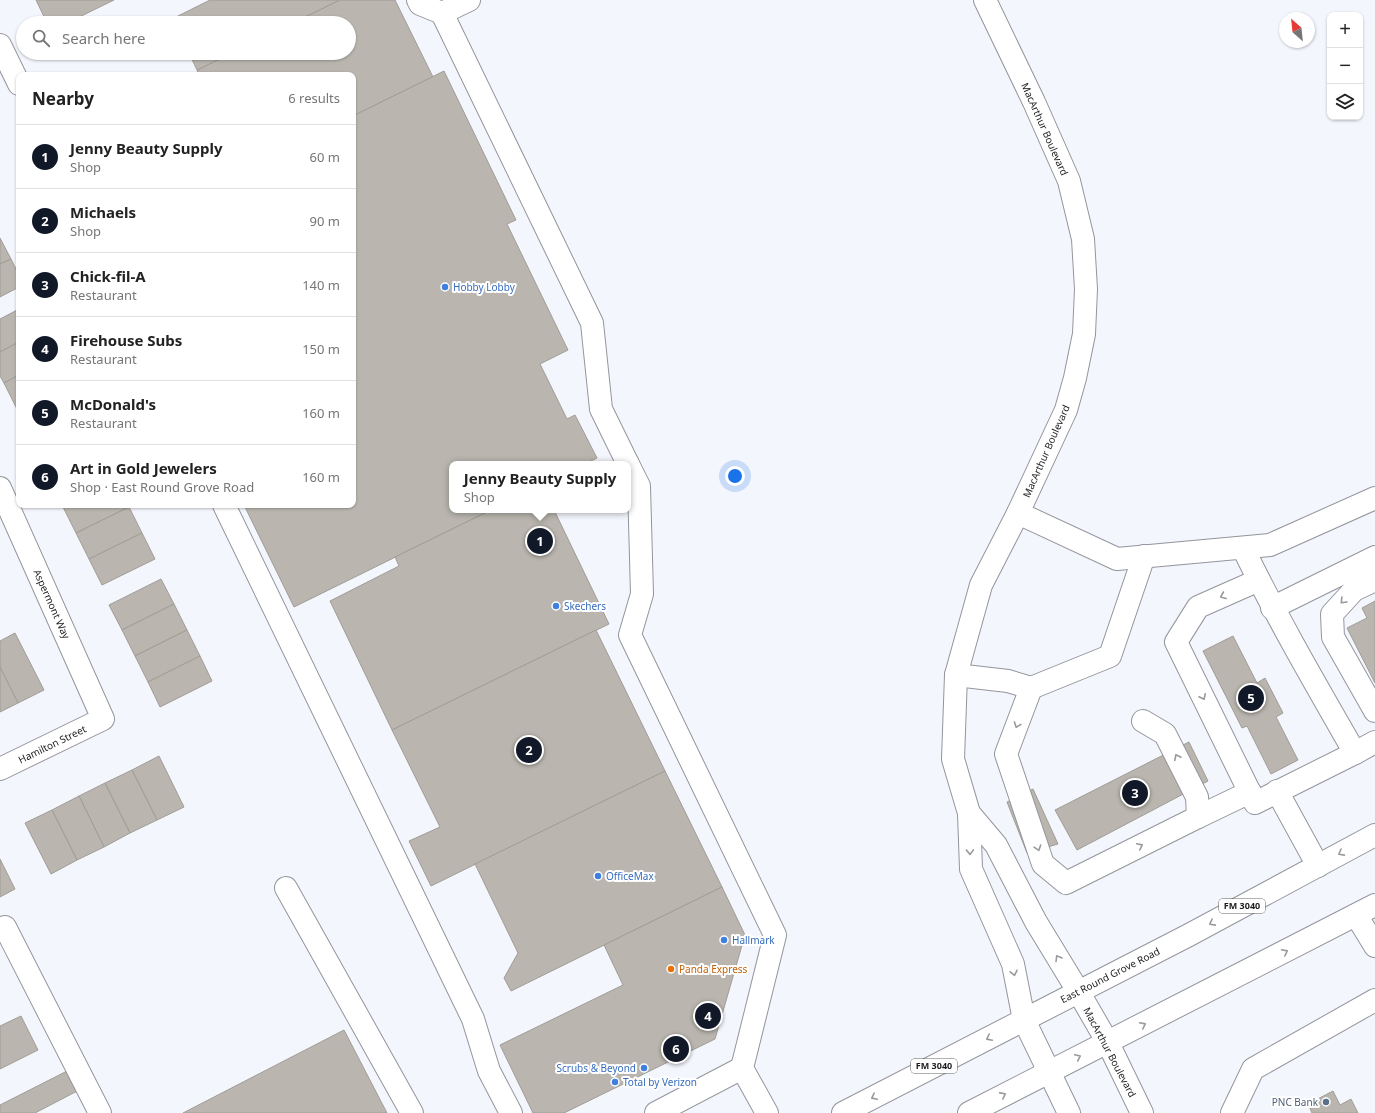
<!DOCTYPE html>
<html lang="en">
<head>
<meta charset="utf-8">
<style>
	:root { --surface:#fff; --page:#f6f6f6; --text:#222; --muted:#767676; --line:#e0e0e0; --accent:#111827 }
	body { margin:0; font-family:"Noto Sans",sans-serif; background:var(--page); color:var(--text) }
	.controls { position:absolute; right:12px; top:12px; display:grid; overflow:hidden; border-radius:8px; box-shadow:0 1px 3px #0004 }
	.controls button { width:36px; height:36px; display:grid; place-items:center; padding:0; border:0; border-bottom:1px solid var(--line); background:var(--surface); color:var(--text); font:20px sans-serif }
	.compass { position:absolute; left:1279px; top:12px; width:36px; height:36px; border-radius:50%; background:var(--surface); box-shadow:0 1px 3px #0004; rotate:333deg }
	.you { position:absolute; left:735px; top:476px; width:14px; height:14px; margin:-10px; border:3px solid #fff; border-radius:50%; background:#1a73e8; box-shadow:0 0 0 6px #1a73e833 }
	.badge { display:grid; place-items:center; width:26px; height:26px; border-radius:50%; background:var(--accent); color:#fff; font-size:13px; font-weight:700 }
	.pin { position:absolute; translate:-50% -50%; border:2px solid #fff; box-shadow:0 1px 4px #0006 }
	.popup { position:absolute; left:449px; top:461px; width:182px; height:52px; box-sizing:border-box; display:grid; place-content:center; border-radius:8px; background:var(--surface); filter:drop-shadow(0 1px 3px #0005); font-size:13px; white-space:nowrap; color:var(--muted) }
	.popup b { font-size:15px; color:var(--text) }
	.popup::after { content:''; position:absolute; left:50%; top:100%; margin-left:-8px; border:8px solid transparent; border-top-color:var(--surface) }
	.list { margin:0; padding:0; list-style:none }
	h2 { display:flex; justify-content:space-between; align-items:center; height:52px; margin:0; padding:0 16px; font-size:17px }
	h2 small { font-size:13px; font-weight:400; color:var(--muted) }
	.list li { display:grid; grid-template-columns:26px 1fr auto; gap:12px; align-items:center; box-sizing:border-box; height:64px; padding:0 16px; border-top:1px solid var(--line) }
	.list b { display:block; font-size:15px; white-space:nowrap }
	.list p { margin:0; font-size:13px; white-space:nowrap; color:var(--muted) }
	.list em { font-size:13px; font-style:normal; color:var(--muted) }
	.icon { flex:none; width:22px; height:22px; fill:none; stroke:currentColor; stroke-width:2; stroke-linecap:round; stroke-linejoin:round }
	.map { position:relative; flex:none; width:1375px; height:1113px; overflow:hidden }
	.search { position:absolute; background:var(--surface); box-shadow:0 1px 3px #0004; left:16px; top:16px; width:340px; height:44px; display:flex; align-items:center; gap:10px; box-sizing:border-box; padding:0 14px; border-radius:22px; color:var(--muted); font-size:15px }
	.panel { position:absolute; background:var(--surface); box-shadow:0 1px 3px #0004; left:16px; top:72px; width:340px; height:436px; border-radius:8px }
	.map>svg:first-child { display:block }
	.building { fill:#bab6af; stroke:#a09c96 }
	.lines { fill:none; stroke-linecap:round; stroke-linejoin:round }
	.minor-casing { stroke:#94959c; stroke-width:24 }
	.major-casing { stroke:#94959c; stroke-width:24 }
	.minor { stroke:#fff; stroke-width:22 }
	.major { stroke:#fff; stroke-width:22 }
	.oneway { stroke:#999a9b }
	.shop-dot { fill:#3f7fe0; stroke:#fff; stroke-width:1.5 }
	.food-dot { fill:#e8710a; stroke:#fff; stroke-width:1.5 }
	.service-dot { fill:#5c6f8a; stroke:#fff; stroke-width:1.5 }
	.labels { text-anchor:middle; stroke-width:4; stroke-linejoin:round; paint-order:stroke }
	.shield { fill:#fff; stroke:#616263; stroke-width:1 }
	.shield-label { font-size:9px; font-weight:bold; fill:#1d1e20 }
	.street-label { font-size:10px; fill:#1d1e20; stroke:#fff }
	.shop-label { font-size:10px; fill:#366cbe; stroke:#fff; text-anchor:start }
	.food-label { font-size:10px; fill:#c56008; stroke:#fff; text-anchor:start }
	.service-label { font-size:10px; fill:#4e5e75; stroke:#fff; text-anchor:end }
</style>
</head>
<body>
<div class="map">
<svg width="1375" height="1113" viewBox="0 0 1375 1113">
	<rect width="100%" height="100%" fill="#f4f6fd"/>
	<g class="building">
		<path d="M36,0H114L67,23H47Z"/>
		<path d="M210,0H340L293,23H174L172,19Z"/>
		<path d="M340,0H395L433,77L353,116V75H199L197,70L232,53H349V23H293Z"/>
		<path d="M189,53H232L197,70Z"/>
		<path d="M444,71L516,220L507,224L568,350L540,364L567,419L575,415L597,458L585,464H452V510H491L294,607L244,505H353V116Z"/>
		<path d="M0,238L11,259L0,264Z"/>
		<path d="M11,259L19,275V287L0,297V264Z"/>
		<path d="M19,309V342L0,352V319Z"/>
		<path d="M19,342V375L4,383L0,376V352Z"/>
		<path d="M19,375V408L17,409L4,383Z"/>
		<path d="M68,505H128L129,507L76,533L63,507Z"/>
		<path d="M129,507L142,533L89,559L76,533Z"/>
		<path d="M491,510H554L609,624L392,730L330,601L399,566L395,557Z"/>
		<path d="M142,533L155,559L102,585L89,559Z"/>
		<path d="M161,579L174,604L122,630L109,605Z"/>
		<path d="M1375,601V683L1347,628L1367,618L1362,608Z"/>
		<path d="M174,604L187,630L135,656L122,630Z"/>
		<path d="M187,630L200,656L148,682L135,656Z"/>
		<path d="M596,630L665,771L431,886L409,841L440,827L392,730Z"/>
		<path d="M15,633L44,690L18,703L0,667V641Z"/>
		<path d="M1233,636L1257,683L1265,678L1283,713L1276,717L1298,760L1271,774L1247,726L1242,728L1203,651Z"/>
		<path d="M200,656L212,681L160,707L148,682Z"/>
		<path d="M0,667L18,703L0,712Z"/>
		<path d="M1189,742L1208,781L1077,850L1055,810Z"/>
		<path d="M159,756L184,807L157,820L132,770Z"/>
		<path d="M132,770L157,820L130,833L105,783Z"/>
		<path d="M665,771L722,887L511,991L504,978L518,953L475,864Z"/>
		<path d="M105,783L130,833L104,847L79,796Z"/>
		<path d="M1033,789L1058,844L1027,853L1007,802Z"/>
		<path d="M79,796L104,847L77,860L52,810Z"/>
		<path d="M52,810L77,860L51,874L25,823Z"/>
		<path d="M0,859L15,889L0,897Z"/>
		<path d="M722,887L745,935L715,1039L564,1113H533L500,1045L623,985L604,945Z"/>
		<path d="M21,1016L38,1050L0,1069V1026Z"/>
		<path d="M344,1030L387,1113H183Z"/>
		<path d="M73,1068L83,1088L35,1113H0V1105Z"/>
		<path d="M1333,1091L1340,1105L1351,1099L1358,1113H1312L1308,1104Z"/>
	</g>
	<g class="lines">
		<defs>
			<g id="minor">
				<path d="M418,0L420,4L442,13L592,323L601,409L628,464"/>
				<path d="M985,0L1034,102L1069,181L1083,239L1086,289L1084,334L1075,378L1066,410L1018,513L981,585L956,675L953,759L969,813L971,869L1013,964L1024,1020"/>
				<path d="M442,13L469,0"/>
				<path d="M0,45L19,84"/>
				<path d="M628,464L639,486L642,594L630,635L775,935L742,1068L767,1113"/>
				<path d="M0,488L103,719L0,769"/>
				<path d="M224,505L473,1019L489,1071L511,1113"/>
				<path d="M1018,513L1117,559L1270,545L1375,498"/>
				<path d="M1243,548C1277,618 1316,685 1355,753L1255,803L1176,642L1198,607L1259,580"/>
				<path d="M1375,580L1354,590L1332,614L1333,637L1375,711"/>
				<path d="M1272,608L1375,557"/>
				<path d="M956,675L1008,681L1031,688L1110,656L1144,556"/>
				<path d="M1031,688L1006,754L1043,864L1066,883L1198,817L1197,797L1165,734L1143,721"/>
				<path d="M1355,753L1375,742"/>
				<path d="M1277,791L1318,866"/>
				<path d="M969,813L996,845L1036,922L1078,991"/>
				<path d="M1198,817L1250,792"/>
				<path d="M286,888L412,1113"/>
				<path d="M1356,915L1375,946"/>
				<path d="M0,929L5,927L100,1113"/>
				<path d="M656,1113L742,1068"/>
				<path d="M1232,1113L1253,1069L1375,1000"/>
			</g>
			<g id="major">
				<path d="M1078,991L1108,1043L1142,1113"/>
				<path d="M1024,1020L1069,1113"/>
				<path d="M843,1113L1189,935L1375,835"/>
				<path d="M969,1113L1375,905"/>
			</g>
		</defs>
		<use href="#minor" class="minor-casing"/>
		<use href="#major" class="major-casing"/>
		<use href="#minor" class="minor"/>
		<use href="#major" class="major"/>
	</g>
	<defs><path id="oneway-chevron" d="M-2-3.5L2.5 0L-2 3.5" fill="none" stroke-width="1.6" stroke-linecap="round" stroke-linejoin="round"/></defs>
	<g class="oneway">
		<use href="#oneway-chevron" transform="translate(1223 596) rotate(157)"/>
		<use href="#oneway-chevron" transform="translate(1343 601) rotate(133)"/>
		<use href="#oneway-chevron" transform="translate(1203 697) rotate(64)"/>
		<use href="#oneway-chevron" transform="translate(1017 725) rotate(110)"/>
		<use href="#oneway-chevron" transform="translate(1177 757) rotate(-117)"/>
		<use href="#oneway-chevron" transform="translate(1140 846) rotate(-27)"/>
		<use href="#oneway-chevron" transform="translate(1038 848) rotate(72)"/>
		<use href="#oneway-chevron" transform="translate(970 852) rotate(88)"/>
		<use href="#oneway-chevron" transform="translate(1341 853) rotate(151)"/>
		<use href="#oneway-chevron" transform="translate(1212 923) rotate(152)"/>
		<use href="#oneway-chevron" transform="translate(1285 952) rotate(-27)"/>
		<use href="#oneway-chevron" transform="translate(1058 958) rotate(-121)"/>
		<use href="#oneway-chevron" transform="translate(1014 973) rotate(78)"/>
		<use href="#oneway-chevron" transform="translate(1143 1025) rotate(-27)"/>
		<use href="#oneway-chevron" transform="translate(989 1038) rotate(153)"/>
		<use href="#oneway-chevron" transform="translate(1078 1057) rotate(-25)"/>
		<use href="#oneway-chevron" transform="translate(1003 1095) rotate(-28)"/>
		<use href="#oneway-chevron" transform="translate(874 1097) rotate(153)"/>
	</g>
	<g class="shop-dot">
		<circle cx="445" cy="287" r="4"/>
		<circle cx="556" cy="606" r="4"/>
		<circle cx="598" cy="876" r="4"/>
		<circle cx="724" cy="940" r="4"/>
		<circle cx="644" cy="1068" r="4"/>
		<circle cx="615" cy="1082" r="4"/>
	</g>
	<circle class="food-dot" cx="671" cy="969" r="4"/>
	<circle class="service-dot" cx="1326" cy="1102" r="4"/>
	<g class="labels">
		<g class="shield">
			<rect x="1219" y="899" width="46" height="14" rx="3"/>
			<rect x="911" y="1059" width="46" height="14" rx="3"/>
		</g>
		<g class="shield-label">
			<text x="1242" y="909">FM 3040</text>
			<text x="934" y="1069">FM 3040</text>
		</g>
		<g class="street-label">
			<text transform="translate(1045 129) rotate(66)" y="4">MacArthur Boulevard</text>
			<text transform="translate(1046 451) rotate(-66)" y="4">MacArthur Boulevard</text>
			<text transform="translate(52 604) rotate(66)" y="4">Aspermont Way</text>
			<text transform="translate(52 744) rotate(-26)" y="4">Hamilton Street</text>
			<text transform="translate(1110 975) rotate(-27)" y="4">East Round Grove Road</text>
			<text transform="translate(1110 1052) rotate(62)" y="4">MacArthur Boulevard</text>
		</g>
		<g class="shop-label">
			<text x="453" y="291">Hobby Lobby</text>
			<text x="564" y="610">Skechers</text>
			<text x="606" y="880">OfficeMax</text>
			<text x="732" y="944">Hallmark</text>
			<text x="636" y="1072" text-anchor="end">Scrubs &amp; Beyond</text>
			<text x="623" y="1086">Total by Verizon</text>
		</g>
		<g class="food-label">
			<text x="679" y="973">Panda Express</text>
		</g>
		<g class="service-label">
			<text x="1318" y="1106">PNC Bank</text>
		</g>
	</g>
</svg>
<div class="controls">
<button>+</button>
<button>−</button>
<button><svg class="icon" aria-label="layers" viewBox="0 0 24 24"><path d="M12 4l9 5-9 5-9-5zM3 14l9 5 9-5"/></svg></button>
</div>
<svg class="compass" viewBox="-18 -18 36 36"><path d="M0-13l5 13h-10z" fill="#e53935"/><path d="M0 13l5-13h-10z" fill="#767676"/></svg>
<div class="you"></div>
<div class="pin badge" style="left:540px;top:541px">1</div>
<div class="popup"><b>Jenny Beauty Supply</b>Shop</div>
<div class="pin badge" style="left:529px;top:750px">2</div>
<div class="pin badge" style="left:1135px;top:793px">3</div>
<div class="pin badge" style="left:708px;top:1016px">4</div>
<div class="pin badge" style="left:1251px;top:698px">5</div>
<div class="pin badge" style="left:676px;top:1049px">6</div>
<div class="search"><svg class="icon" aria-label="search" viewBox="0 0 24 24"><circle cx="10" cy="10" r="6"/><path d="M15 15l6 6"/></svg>Search here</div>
<section class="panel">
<h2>Nearby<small>6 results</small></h2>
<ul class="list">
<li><span class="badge">1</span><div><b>Jenny Beauty Supply</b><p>Shop</p></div><em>60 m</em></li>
<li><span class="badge">2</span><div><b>Michaels</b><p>Shop</p></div><em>90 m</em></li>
<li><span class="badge">3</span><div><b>Chick-fil-A</b><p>Restaurant</p></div><em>140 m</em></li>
<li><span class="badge">4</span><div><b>Firehouse Subs</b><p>Restaurant</p></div><em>150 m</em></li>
<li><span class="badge">5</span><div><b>McDonald's</b><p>Restaurant</p></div><em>160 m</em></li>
<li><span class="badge">6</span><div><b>Art in Gold Jewelers</b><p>Shop · East Round Grove Road</p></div><em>160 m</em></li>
</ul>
</section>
</div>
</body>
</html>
